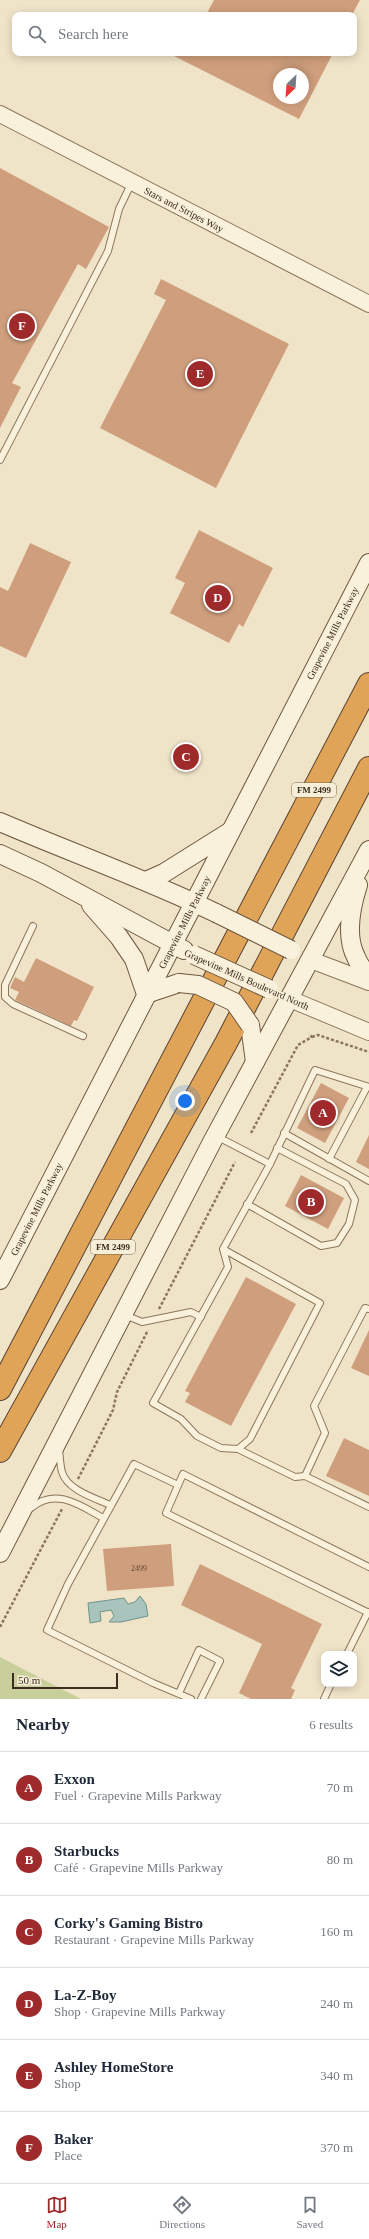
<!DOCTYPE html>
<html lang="en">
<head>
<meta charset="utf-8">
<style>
	:root { --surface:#fff; --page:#f6f6f7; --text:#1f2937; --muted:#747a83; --line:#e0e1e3; --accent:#9e2a2b }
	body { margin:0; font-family:"Times New Roman",serif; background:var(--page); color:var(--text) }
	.controls { position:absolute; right:12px; bottom:12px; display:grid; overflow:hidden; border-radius:8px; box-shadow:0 2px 10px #0003 }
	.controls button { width:36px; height:36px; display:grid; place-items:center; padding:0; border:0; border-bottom:1px solid var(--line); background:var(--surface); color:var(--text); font:20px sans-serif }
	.compass { position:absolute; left:273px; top:68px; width:36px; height:36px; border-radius:50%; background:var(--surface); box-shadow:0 2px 10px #0003; rotate:205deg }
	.scale { position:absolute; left:12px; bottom:10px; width:106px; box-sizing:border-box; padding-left:4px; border:2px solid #3d2e20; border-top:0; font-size:11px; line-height:14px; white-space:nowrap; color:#3d2e20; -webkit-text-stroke:3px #f7eed8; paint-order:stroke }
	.you { position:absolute; left:185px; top:1101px; width:14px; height:14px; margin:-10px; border:3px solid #fff; border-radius:50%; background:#1a73e8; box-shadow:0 0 0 6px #1a73e833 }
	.badge { display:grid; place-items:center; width:26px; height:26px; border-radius:50%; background:var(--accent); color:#fff; font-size:13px; font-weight:700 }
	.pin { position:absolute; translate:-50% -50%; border:2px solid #fff; box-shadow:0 1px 4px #0006 }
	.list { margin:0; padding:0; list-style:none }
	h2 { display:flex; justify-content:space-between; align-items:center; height:52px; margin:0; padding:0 16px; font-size:17px }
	h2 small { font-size:13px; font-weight:400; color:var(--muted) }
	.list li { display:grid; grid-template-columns:26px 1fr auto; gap:12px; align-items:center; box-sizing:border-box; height:72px; padding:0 16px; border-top:1px solid var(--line) }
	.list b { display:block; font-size:15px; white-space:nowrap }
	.list p { margin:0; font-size:13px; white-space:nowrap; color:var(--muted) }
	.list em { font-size:13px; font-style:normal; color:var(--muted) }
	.icon { flex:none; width:22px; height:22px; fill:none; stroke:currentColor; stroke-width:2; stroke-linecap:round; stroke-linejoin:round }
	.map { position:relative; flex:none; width:369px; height:1699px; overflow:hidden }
	.search { position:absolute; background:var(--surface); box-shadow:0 2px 10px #0003; left:12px; right:12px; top:12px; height:44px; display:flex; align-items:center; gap:10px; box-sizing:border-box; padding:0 14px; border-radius:8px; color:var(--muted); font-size:15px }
	.sheet { height:484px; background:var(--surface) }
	nav { display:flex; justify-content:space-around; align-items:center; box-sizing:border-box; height:56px; border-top:1px solid var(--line); background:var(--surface); font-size:11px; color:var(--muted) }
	nav a { display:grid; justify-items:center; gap:2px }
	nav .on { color:var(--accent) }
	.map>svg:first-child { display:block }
	.green { fill:#c9cf9b }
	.water { fill:#a9c4bc; stroke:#6f938a }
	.building { fill:#cf9f7d; fill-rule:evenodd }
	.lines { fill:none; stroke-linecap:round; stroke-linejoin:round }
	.service-casing { stroke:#8d765c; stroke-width:8 }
	.tertiary-casing { stroke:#8d765c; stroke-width:18 }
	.secondary-casing { stroke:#6f573f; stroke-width:20 }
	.motorway-casing { stroke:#5b4430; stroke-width:24 }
	.path { stroke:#8d765c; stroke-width:2.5; stroke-dasharray:3 2; stroke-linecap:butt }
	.service { stroke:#faf1dc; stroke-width:6 }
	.tertiary { stroke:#faf1dc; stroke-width:16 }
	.secondary { stroke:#faf1dc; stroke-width:18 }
	.motorway { stroke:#e0a458; stroke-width:22 }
	.secondary-bridge-casing { stroke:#6f573f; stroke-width:20; stroke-linecap:butt }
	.secondary-bridge { stroke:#faf1dc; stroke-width:18 }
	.labels { text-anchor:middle; stroke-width:3; stroke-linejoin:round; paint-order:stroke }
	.number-label { font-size:8px; fill:#624a37 }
	.shield { fill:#f7eed8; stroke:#756857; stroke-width:1 }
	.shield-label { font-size:9px; font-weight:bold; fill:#3d2e20 }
	.street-label { font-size:10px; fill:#3d2e20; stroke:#f7eed8 }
</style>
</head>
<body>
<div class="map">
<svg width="369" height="1699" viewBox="0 0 369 1699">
	<rect width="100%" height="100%" fill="#f0e4c8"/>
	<path class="green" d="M0,1657L81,1699H0Z"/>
	<path class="water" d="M140,1596L146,1604L148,1616L121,1622H109L114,1616L111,1610L100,1612L101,1621L90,1623L88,1603L124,1598L128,1604L135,1602Z"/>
	<g class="building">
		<path d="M214,0H360L352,15H206Z"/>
		<path d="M168,53H333L299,119ZM279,74H303V98H279Z"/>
		<path d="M0,168L109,227L86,269L78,264L12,383L21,387L0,428Z"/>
		<path d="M161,279L289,344L216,488L100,428L166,300L154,294Z"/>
		<path d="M199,530L273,568L243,627L239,624L229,643L170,613L185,583L175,578Z"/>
		<path d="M30,543L71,562L26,658L0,646V587L8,591Z"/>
		<path d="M36,958L94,987L77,1021L74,1020L71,1026L15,1000L19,992L10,988L15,977L24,982Z"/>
		<path d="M321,1083L349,1098L325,1143L297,1128Z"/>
		<path d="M369,1135V1169L356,1162Z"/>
		<path d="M301,1175L344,1198L328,1229L285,1206Z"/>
		<path d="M246,1277L296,1304L231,1426L185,1402L190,1393L185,1391Z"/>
		<path d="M369,1330V1376L351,1368Z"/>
		<path d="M344,1438L369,1450V1496L326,1476Z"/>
		<path d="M171,1544L174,1586L107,1591L103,1549Z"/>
		<path d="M200,1564L322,1624L291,1688L295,1690L291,1699H251L239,1693L262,1644L181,1605Z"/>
	</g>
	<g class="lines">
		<defs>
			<g id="service">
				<path d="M0,460L108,251L119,209L132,182"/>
				<path d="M33,926L5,985V997L13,1004L83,1036"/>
				<path d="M284,1133L369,1181"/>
				<path d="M218,1137L270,1164"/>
				<path d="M329,1159L367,1087"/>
				<path d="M247,1204L321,1246L337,1243L349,1224L355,1200L346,1184L277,1148"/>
				<path d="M223,1249L320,1303L250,1439L238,1449L221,1448L197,1436L181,1419L153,1403L228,1267L223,1249L270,1164L315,1070L369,1087"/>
				<path d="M369,1309L365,1308L314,1406L325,1433L305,1476L369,1507"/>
				<path d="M125,1315L142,1322L191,1312L201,1317"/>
				<path d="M238,1449L295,1477L305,1476"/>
				<path d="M59,1450C60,1457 60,1465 62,1472C67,1490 95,1498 110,1505"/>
				<path d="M178,1485L134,1464L68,1584L47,1630L153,1683L191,1699"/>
				<path d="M31,1508C55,1487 80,1505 103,1518"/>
				<path d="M369,1567L183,1474L166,1513L369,1613"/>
				<path d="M347,1654L368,1612"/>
				<path d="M179,1693L199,1650L220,1661L201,1699"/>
				<path d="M324,1699L331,1684"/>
			</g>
			<g id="tertiary">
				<path d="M0,114L369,304"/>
				<path d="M311,960L369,982"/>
				<path d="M290,999L369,1032"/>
			</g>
			<g id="secondary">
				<path d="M0,822C72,853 146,879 216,913"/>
				<path d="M0,854L41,873L184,950"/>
				<path d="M146,881L164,873L231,831"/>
				<path d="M358,885C351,907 345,936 356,957C359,965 365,972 369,978"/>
				<path d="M91,905L119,937L134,959L146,994L179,983"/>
				<path d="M250,1025L255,1062"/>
				<path d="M0,1280L369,563"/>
				<path d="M0,1553L212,1142L369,850"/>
			</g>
			<g id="motorway">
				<path d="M0,1389L369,684"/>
				<path d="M0,1451L226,1043L369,768"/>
			</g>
		</defs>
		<use href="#service" class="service-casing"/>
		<use href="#tertiary" class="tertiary-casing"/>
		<use href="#secondary" class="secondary-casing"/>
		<use href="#motorway" class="motorway-casing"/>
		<g class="path">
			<path d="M312,1037L318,1035L369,1052"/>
			<path d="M251,1133L298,1045L312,1037L309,1034"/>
			<path d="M159,1309L235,1162"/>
			<path d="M78,1479L113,1410L117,1392L148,1330"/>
			<path d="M0,1627L62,1509"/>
		</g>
		<use href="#service" class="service"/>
		<use href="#tertiary" class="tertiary"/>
		<use href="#secondary" class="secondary"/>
		<use href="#motorway" class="motorway"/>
		<defs>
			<g id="secondary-bridge">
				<path d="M216,913L291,950"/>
				<path d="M194,955L269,989"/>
				<path d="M179,983L198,985L234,1002L250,1025"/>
			</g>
		</defs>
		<use href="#secondary-bridge" class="secondary-bridge-casing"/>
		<use href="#secondary-bridge" class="secondary-bridge"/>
	</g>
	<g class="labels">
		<g class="number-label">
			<text x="139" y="1571">2499</text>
		</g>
		<g class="shield">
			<rect x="292" y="783" width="44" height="14" rx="3"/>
			<rect x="91" y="1240" width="44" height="14" rx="3"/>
		</g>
		<g class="shield-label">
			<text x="314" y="793">FM 2499</text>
			<text x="113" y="1250">FM 2499</text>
		</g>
		<g class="street-label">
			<text transform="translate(184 209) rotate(27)" y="4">Stars and Stripes Way</text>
			<text transform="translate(332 633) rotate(-63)" y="4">Grapevine Mills Parkway</text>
			<text transform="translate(184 922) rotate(-63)" y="4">Grapevine Mills Parkway</text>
			<text transform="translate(247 979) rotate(24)" y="4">Grapevine Mills Boulevard North</text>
			<text transform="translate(36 1209) rotate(-63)" y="4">Grapevine Mills Parkway</text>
		</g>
	</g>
</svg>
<div class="controls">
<button><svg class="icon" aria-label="layers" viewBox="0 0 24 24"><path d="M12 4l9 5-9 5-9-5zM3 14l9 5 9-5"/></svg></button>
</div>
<svg class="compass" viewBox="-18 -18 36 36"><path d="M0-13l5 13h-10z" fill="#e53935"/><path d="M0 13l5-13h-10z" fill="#747a83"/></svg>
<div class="scale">50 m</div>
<div class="you"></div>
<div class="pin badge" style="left:323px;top:1113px">A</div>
<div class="pin badge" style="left:311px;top:1202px">B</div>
<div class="pin badge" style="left:186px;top:757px">C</div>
<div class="pin badge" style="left:218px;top:598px">D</div>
<div class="pin badge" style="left:200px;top:374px">E</div>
<div class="pin badge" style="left:22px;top:326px">F</div>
<div class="search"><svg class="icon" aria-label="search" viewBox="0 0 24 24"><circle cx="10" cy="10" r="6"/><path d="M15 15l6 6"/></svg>Search here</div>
</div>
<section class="sheet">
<h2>Nearby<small>6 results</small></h2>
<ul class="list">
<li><span class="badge">A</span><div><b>Exxon</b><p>Fuel · Grapevine Mills Parkway</p></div><em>70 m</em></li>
<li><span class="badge">B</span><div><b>Starbucks</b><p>Café · Grapevine Mills Parkway</p></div><em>80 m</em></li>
<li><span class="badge">C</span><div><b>Corky's Gaming Bistro</b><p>Restaurant · Grapevine Mills Parkway</p></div><em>160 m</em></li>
<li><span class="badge">D</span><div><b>La-Z-Boy</b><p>Shop · Grapevine Mills Parkway</p></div><em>240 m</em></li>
<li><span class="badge">E</span><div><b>Ashley HomeStore</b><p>Shop</p></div><em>340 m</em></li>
<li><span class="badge">F</span><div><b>Baker</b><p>Place</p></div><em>370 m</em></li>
</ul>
</section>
<nav>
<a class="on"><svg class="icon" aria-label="map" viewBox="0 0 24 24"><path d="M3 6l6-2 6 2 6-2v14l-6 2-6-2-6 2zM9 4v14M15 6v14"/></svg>Map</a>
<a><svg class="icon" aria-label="directions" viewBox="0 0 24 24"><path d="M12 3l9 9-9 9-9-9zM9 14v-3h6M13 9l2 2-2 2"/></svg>Directions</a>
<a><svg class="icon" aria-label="saved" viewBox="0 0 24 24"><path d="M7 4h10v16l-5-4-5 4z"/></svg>Saved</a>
</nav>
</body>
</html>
